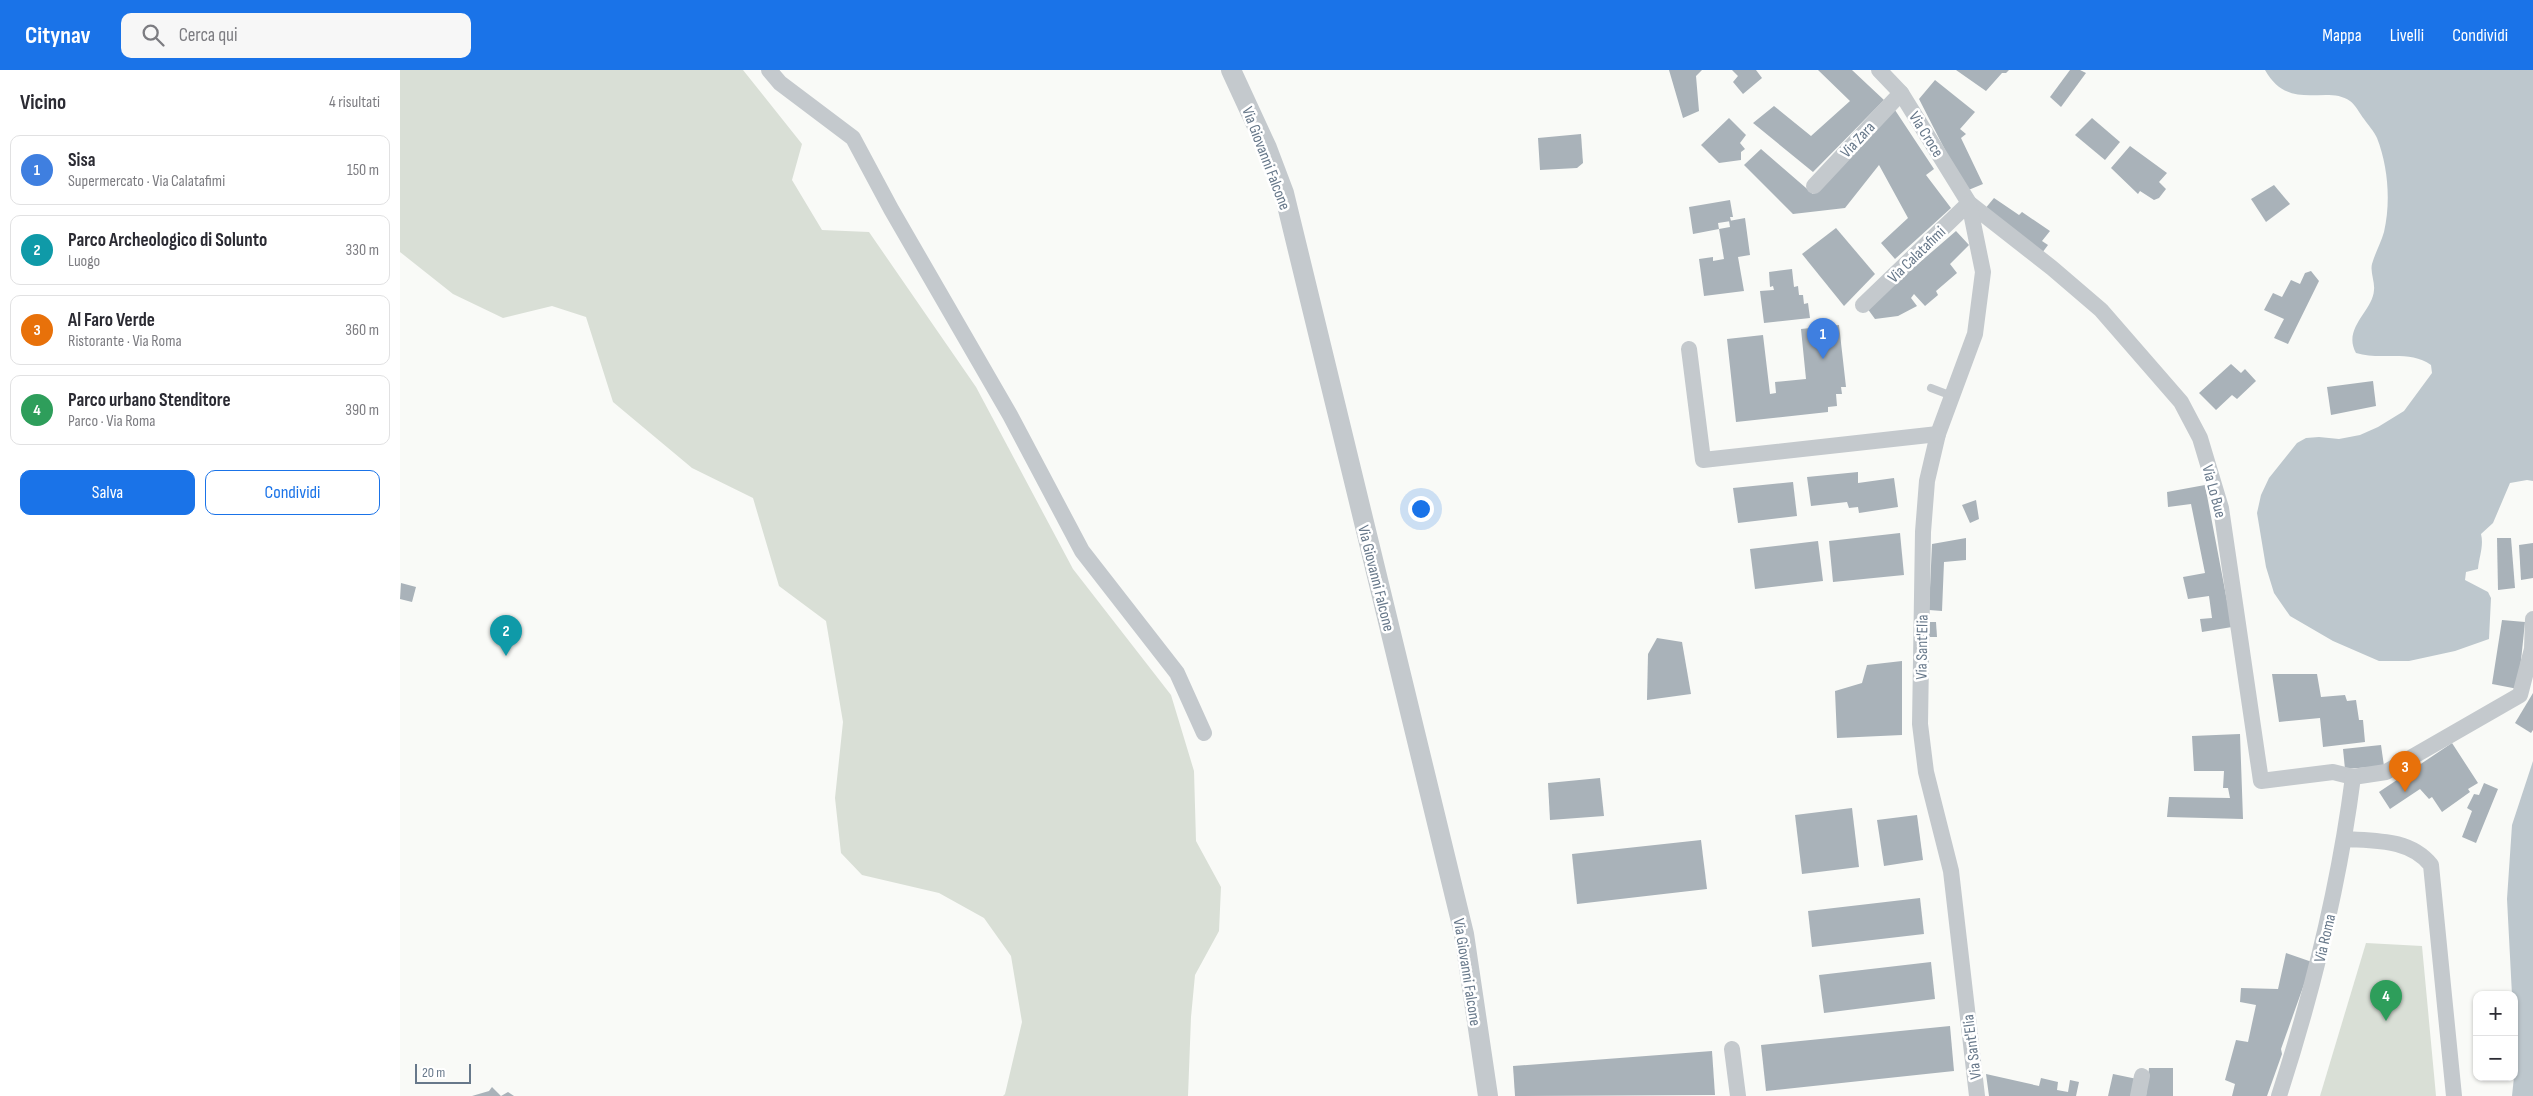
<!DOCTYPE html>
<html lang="it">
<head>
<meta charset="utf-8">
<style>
	:root { --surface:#fff; --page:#f7f7f7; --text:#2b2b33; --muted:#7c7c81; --line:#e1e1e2; --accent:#1a73e8 }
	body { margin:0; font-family:"Sofia Sans Condensed",sans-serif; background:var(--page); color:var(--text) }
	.controls { position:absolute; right:15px; bottom:15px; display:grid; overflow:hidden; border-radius:10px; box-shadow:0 1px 4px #0004 }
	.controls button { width:45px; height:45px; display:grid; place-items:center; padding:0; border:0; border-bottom:1px solid var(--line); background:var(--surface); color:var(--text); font:25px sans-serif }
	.scale { position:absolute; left:15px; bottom:12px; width:56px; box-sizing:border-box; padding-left:5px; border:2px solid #67788a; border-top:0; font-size:14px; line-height:18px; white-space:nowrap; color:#67788a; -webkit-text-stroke:4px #fff; paint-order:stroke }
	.you { position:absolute; left:1020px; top:438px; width:18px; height:18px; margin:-12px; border:4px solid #fff; border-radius:50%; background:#1a73e8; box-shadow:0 0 0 8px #1a73e833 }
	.badge { display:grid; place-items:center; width:32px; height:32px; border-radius:50%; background:var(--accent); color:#fff; font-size:16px; font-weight:700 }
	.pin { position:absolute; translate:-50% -41px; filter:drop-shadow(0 1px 2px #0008) }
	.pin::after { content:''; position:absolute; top:26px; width:18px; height:15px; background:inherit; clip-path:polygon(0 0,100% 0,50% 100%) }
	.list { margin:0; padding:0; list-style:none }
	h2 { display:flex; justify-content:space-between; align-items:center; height:65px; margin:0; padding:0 20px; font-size:21px }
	h2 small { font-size:16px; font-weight:400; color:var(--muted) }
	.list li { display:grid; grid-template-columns:32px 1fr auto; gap:15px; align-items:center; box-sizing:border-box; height:70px; margin:0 10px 10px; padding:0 10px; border:1px solid var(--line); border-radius:10px }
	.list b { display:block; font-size:19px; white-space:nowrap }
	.list p { margin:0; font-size:16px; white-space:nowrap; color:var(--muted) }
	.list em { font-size:16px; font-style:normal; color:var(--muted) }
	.actions { display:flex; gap:10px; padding:15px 20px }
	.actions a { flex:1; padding:11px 0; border:1px solid var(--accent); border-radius:10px; text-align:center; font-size:18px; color:var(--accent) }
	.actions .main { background:var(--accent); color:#fff }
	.icon { flex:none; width:28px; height:28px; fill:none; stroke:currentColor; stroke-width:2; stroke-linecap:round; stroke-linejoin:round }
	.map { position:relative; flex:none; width:2133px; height:1026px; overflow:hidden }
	header { display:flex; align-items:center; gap:30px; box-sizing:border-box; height:70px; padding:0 25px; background:var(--accent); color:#fff }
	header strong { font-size:24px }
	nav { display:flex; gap:28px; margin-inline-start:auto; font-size:18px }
	.search { width:350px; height:45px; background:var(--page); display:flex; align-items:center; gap:12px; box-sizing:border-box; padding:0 18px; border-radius:10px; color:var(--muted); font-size:19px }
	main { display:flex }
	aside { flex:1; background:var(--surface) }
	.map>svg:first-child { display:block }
	.green { fill:#d9dfd6 }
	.water { fill:#bdc7cd }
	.building { fill:#a9b2b9 }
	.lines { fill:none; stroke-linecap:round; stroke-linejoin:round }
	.service { stroke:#c4c9cd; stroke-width:8 }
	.minor { stroke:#c4c9cd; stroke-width:16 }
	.tertiary { stroke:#c4c9cd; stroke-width:20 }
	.labels { text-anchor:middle; stroke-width:5; stroke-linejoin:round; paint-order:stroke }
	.street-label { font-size:16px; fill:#67788a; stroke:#fff }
</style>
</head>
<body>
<header>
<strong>Citynav</strong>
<div class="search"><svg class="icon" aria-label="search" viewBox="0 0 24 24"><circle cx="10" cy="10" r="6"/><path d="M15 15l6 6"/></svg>Cerca qui</div>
<nav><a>Mappa</a><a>Livelli</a><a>Condividi</a></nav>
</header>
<main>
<aside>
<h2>Vicino<small>4 risultati</small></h2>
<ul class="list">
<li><span class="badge" style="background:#3f7fe0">1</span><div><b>Sisa</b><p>Supermercato · Via Calatafimi</p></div><em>150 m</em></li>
<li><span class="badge" style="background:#0f9aa8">2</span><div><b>Parco Archeologico di Solunto</b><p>Luogo</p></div><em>330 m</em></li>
<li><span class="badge" style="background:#e8710a">3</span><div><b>Al Faro Verde</b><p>Ristorante · Via Roma</p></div><em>360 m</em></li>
<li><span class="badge" style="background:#2e9e5b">4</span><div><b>Parco urbano Stenditore</b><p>Parco · Via Roma</p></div><em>390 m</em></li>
</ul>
<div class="actions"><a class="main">Salva</a><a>Condividi</a></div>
</aside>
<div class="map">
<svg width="2133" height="1026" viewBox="0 0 2133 1026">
	<rect width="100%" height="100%" fill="#f9faf7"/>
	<g class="green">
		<path d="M0,0H343L402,74L392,110L422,160L469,162L576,317L673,499L771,625L794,701L796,771L821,817L819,861L795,905L791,947L788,1026H603L605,1024L622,952L611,886L584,848L539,823L462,805L441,783L435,728L443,652L426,551L379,516L353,428L292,398L213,332L186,247L152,236L103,248L53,224L0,182Z"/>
		<path d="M1966,873L2022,876L2036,1026H1920Z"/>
	</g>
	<g class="water">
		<path d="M1865,0H2133V411L2127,410L2110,413L2093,453L2081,464C2084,476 2079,487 2078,499L2066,502L2065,510L2088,522L2091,528L2089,569L2055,581L2009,591H1979L1933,571L1890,546L1874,523L1866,497L1857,443L1861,425L1869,408L1897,373L1906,368L1919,367L1939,369L1960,365L1978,357L2004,341L2032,303L2031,295C2009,279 1981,291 1956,283C1942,258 1973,241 1974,220C1975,212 1970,202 1972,194C1975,183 1981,173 1984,162C1991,132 1988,96 1977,68C1974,61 1968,55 1964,49C1960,44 1955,34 1950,31C1927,14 1889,43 1865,0Z"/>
		<path d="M2133,691V1026H2112L2114,1007V925H2112L2107,829L2112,755Z"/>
	</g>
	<g class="building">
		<path d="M1269,0H1302L1296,6L1299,41L1283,48Z"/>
		<path d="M1332,0H1356L1362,8L1343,24L1333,12L1338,6Z"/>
		<path d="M1418,0H1452L1484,30L1413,102L1353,53L1374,36L1411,66L1450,31Z"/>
		<path d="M1556,0H1609L1606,3H1602L1586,21Z"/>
		<path d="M1670,0H1680L1686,3L1661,37L1650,27Z"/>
		<path d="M1535,10L1575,42L1560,59L1566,64L1561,68L1583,114L1566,121L1519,29Z"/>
		<path d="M1493,37L1534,99L1526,105L1551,138L1495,189L1481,173L1508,148L1479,95L1445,138L1393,144L1344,95L1361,79L1413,124Z"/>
		<path d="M1329,48L1346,65L1340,73L1345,79L1341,82V90L1319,93L1301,75Z"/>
		<path d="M1692,48L1720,72L1705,90L1675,65Z"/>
		<path d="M1181,64L1183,93L1177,98L1140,100L1138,68Z"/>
		<path d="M1730,76L1767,103L1759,112L1766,119L1759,128L1754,130L1740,121L1738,124L1711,98Z"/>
		<path d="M1874,115L1890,134L1866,152L1851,129Z"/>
		<path d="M1594,128L1619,145L1622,142L1650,161L1642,171L1648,175L1642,183L1584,140Z"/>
		<path d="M1330,130L1333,147H1330L1331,151L1318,153L1319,159L1293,164L1289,137Z"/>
		<path d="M1345,148L1350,185L1338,187L1344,221L1304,226L1299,189L1313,187V191L1324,189L1319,159L1330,157L1329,151Z"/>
		<path d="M1436,158L1475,204L1444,236L1402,184Z"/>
		<path d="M1556,161L1569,175L1550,194L1557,203L1536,221L1538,225L1525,236L1514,224L1511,228L1517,236L1498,246L1475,249L1467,238Z"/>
		<path d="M1392,199L1394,217L1398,216L1399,225H1403L1404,234L1408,233L1410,248L1364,253L1360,221L1374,220L1373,216L1370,217L1369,202Z"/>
		<path d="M1911,201L1919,211L1888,274L1874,268L1884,249L1864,240L1873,223L1882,227L1891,210L1900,214L1905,203Z"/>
		<path d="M1439,255L1446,317H1441L1442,324H1436L1437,336L1428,337V342L1336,352L1327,269L1363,265L1370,324L1376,323L1375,312L1406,309L1401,259Z"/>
		<path d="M1831,294L1841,303L1845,299L1856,311L1837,329L1832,325L1816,340L1799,323Z"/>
		<path d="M1973,311L1976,336L1931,345L1927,317Z"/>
		<path d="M1458,402V413L1494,408L1498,437L1459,443L1458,437L1449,438L1447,432L1411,436L1407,407Z"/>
		<path d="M1393,412L1397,446L1338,453L1333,418Z"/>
		<path d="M1805,415L1832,557L1802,562L1800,549L1812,548L1809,526L1788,529L1783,507L1805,503L1791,434L1768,437L1767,422Z"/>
		<path d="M1576,430L1579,449L1570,453L1562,435Z"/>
		<path d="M1500,463L1504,505L1433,512L1429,471Z"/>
		<path d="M1566,468V490L1544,492L1542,541L1529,540L1532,474Z"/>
		<path d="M2097,468H2111L2115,518L2098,520Z"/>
		<path d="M1418,471L1423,511L1355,519L1350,479Z"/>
		<path d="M2133,473V508L2121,510L2119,475Z"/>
		<path d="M1,513L16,517L12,532L0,529Z"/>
		<path d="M2102,550L2125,552L2118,619L2092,614Z"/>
		<path d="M1526,552H1536L1537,567H1527Z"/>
		<path d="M1257,568L1282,572L1291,624L1247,630L1248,584Z"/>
		<path d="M1502,591V665L1437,668L1435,621L1462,613L1467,595Z"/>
		<path d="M1872,604H1917L1921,627L1945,625L1947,631L1956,630L1959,650H1963L1965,672L1923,677L1920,648L1879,652Z"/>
		<path d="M2133,623V660L2131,663L2115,653Z"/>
		<path d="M1840,664L1843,749L1767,747L1769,727L1830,728L1828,718H1823L1824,701H1794L1792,666Z"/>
		<path d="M2052,673L2078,713L2068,719L2070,722L2042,742L2032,727L2029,729L2020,719L1990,739L1979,722Z"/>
		<path d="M1981,675L1984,696L1945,699L1943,679Z"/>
		<path d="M1200,708L1204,746L1150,750L1148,713Z"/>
		<path d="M2084,713L2098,719L2076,773L2062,767L2072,741L2067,738L2074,724L2079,725Z"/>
		<path d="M1452,738L1459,797L1402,804L1395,745Z"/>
		<path d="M1517,745L1523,790L1484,796L1477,750Z"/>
		<path d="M1301,770L1307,819L1177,834L1172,784Z"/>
		<path d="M1520,828L1524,864L1412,877L1408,841Z"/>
		<path d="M1886,883L1912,892L1881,979L1882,984L1867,1026H1832L1835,1014L1825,1010L1836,970L1848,972L1856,935L1840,932L1841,918L1878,919Z"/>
		<path d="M1531,892L1535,929L1424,943L1419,905Z"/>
		<path d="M1550,956L1554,1001L1366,1021L1361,975Z"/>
		<path d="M1312,981L1315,1025L1115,1026L1113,996Z"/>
		<path d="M1749,998H1773V1026H1746Z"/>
		<path d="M1586,1004L1639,1016L1641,1008L1658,1012L1657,1020L1668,1022L1670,1010L1679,1012L1676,1026H1589Z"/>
		<path d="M1713,1004L1737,1009L1733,1026H1708Z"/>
		<path d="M92,1017L101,1026L108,1022L114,1026H72L89,1021Z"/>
	</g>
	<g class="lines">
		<path class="service" d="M1531,318L1552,326"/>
		<g class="minor">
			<path d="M369,0L380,13L453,68L491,139L610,345L682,481L777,603L804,663"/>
			<path d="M1479,0L1501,23L1569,133L1652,198L1701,240L1781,332L1800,368L1821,438L1861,711L1933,702L1953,707L1986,702L2120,625L2132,579L2133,549"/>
			<path d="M1414,116L1501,23"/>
			<path d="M1569,133L1583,202L1575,264L1538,364L1527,411L1523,462L1520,654L1526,702L1551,801L1577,1026"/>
			<path d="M1463,235L1569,133"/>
			<path d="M1289,279L1303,390L1538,364"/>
			<path d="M1945,769C1977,771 2010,769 2031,795L2054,1026"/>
			<path d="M1332,979L1338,1026"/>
			<path d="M1738,1026L1742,1006"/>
			<path d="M1879,1026C1913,921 1939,816 1953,707"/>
		</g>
		<path class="tertiary" d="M831,0L867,78L884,123L1064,864L1088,1026"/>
	</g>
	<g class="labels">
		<g class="street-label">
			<text transform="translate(1527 64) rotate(58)" y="6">Via Croce</text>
			<text transform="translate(1457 69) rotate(-47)" y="6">Via Zara</text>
			<text transform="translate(867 88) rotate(69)" y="6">Via Giovanni Falcone</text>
			<text transform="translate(1516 184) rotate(-44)" y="6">Via Calatafimi</text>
			<text transform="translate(1815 421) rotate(75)" y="6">Via Lo Bue</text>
			<text transform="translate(977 508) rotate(76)" y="6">Via Giovanni Falcone</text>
			<text transform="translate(1521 577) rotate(-89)" y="6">Via Sant'Elia</text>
			<text transform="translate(1924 868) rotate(-77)" y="6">Via Roma</text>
			<text transform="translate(1068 902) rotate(81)" y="6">Via Giovanni Falcone</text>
			<text transform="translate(1571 977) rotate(-97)" y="6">Via Sant'Elia</text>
		</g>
	</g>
</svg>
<div class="controls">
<button>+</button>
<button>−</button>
</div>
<div class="scale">20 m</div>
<div class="you"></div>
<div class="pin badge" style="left:1423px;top:289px;background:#3f7fe0">1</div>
<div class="pin badge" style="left:106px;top:586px;background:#0f9aa8">2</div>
<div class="pin badge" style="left:2005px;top:722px;background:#e8710a">3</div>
<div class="pin badge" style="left:1986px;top:951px;background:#2e9e5b">4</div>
</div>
</main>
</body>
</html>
